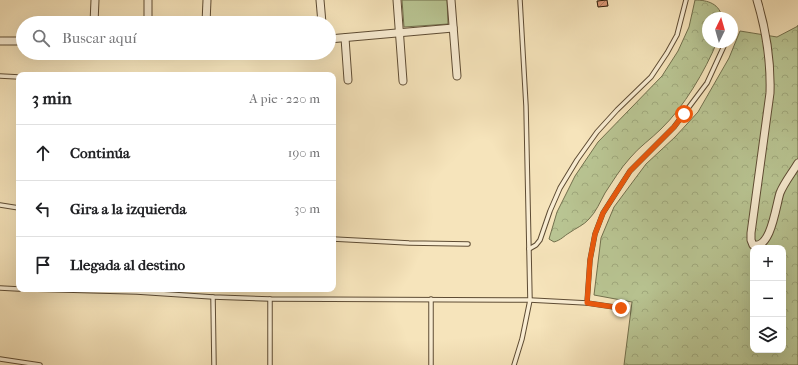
<!DOCTYPE html>
<html lang="es">
<head>
<meta charset="utf-8">
<style>
	:root { --surface:#fff; --page:#f2f2f2; --text:#202124; --muted:#757577; --line:#e0e0e0 }
	body { margin:0; font-family:"IM FELL French Canon",serif; background:var(--page); color:var(--text) }
	.controls { position:absolute; right:12px; bottom:12px; display:grid; overflow:hidden; border-radius:8px; box-shadow:0 4px 16px #0002 }
	.controls button { width:36px; height:36px; display:grid; place-items:center; padding:0; border:0; border-bottom:1px solid var(--line); background:var(--surface); color:var(--text); font:20px sans-serif }
	.compass { position:absolute; left:702px; top:12px; width:36px; height:36px; border-radius:50%; background:var(--surface); box-shadow:0 4px 16px #0002; rotate:5deg }
	.stop { position:absolute; width:12px; height:12px; margin:-9px; border:3px solid #ea580c; border-radius:50%; background:#fff }
	.stop.end { background:#ea580c; border-color:#fff; box-shadow:0 1px 4px #0008 }
	.list { margin:0; padding:0; list-style:none }
	h2 { display:flex; justify-content:space-between; align-items:center; height:52px; margin:0; padding:0 16px; font-size:17px }
	h2 small { font-size:13px; font-weight:400; color:var(--muted) }
	.list li { display:grid; grid-template-columns:26px 1fr auto; gap:12px; align-items:center; box-sizing:border-box; height:56px; padding:0 16px; border-top:1px solid var(--line) }
	.list b { display:block; font-size:15px; white-space:nowrap }
	.list em { font-size:13px; font-style:normal; color:var(--muted) }
	.icon { flex:none; width:22px; height:22px; fill:none; stroke:currentColor; stroke-width:2; stroke-linecap:round; stroke-linejoin:round }
	.map { position:relative; flex:none; width:798px; height:365px; overflow:hidden }
	.search { position:absolute; background:var(--surface); box-shadow:0 4px 16px #0002; left:16px; top:16px; width:320px; height:44px; display:flex; align-items:center; gap:10px; box-sizing:border-box; padding:0 14px; border-radius:22px; color:var(--muted); font-size:15px }
	.panel { position:absolute; background:var(--surface); box-shadow:0 4px 16px #0002; left:16px; top:72px; width:320px; height:220px; border-radius:8px }
	.map>svg:first-child { display:block }
	.green { fill:#b9c593; stroke:#72704d }
	.forest { fill:url(#forest-crowns); stroke:#72704d; fill-rule:evenodd }
	.building { fill:url(#building-hatch); stroke:#2c1a07 }
	.lines { fill:none; stroke-linecap:round; stroke-linejoin:round }
	.service-casing { stroke:#5e4c34; stroke-width:5.5 }
	.minor-casing { stroke:#5e4c34; stroke-width:9 }
	.service { stroke:#f9edd3; stroke-width:3.5 }
	.minor { stroke:#f9edd3; stroke-width:7 }
	.route { stroke:#ea580c; stroke-width:5 }
</style>
</head>
<body>
<div class="map">
<svg width="798" height="365" viewBox="0 0 798 365">
	<defs>
		<pattern id="forest-crowns" width="20" height="18" patternUnits="userSpaceOnUse"><rect width="20" height="18" fill="#b9c593"/><path d="M2 6a3 3 0 1 1 6 0M12 15a3 3 0 1 1 6 0" fill="none" stroke="#9fa97d"/></pattern>
		<pattern id="building-hatch" width="6" height="6" patternUnits="userSpaceOnUse"><rect width="6" height="6" fill="#dc9978"/><path d="M-1 1l2-2M0 6l6-6M5 7l2-2" fill="none" stroke="#b37c60"/></pattern>
	</defs>
	<rect width="100%" height="100%" fill="#f6e4bb"/>
	<filter id="stains"><feTurbulence type="fractalNoise" baseFrequency=".005" numOctaves="4"/><feColorMatrix values="0 0 0 0 .2 0 0 0 0 .09 0 0 0 0 .02 0 0 0 .5 -.17"/></filter>
	<radialGradient id="worn" r=".72"><stop offset=".6" stop-color="#630" stop-opacity="0"/><stop offset="1" stop-color="#630" stop-opacity=".3"/></radialGradient>
	<path class="green" d="M402,0H447L448,24L404,27Z"/>
	<g class="forest">
		<path d="M695,0C708,0 720,4 722,18H708V42H717C705,71 684,107 661,129C651,139 639,147 630,158C620,169 613,181 605,193C600,202 596,212 589,219C584,225 576,228 569,233C564,236 561,240 554,242L549,239L557,212L575,176L598,142L662,76L678,51L689,27Z"/>
		<path d="M798,25V365H624L632,302L594,295L601,238L614,207L646,164L675,137L698,112L729,58L740,31L777,37L798,26ZM753,248H783V350H753Z"/>
	</g>
	<path class="building" d="M607,0L608,6L598,7L597,1Z"/>
	<g class="lines">
		<defs>
			<g id="service">
				<path d="M0,76L19,77"/>
				<path d="M0,205L19,208"/>
				<path d="M333,239L409,243L468,244"/>
				<path d="M529,249L536,245L540,240L550,211L560,188L577,160L597,132L617,110L651,77L667,53L677,35L686,0"/>
				<path d="M0,288L19,289"/>
				<path d="M28,289L137,292L213,297L270,299L530,300L587,303L621,308"/>
				<path d="M213,297L214,365"/>
				<path d="M431,299V365"/>
				<path d="M587,303L590,260L595,234L603,213L630,171L674,127L707,83L724,46"/>
				<path d="M0,359L40,365"/>
				<path d="M270,365V299"/>
				<path d="M514,365L522,339L530,300L526,106L520,0"/>
			</g>
			<g id="minor">
				<path d="M320,0L322,23"/>
				<path d="M397,0L403,81"/>
				<path d="M451,0L457,76"/>
				<path d="M757,0C766,30 771,62 770,93L751,233V240L753,245C771,250 776,205 780,193C784,183 792,173 798,163"/>
				<path d="M94,23L95,0"/>
				<path d="M148,23V0"/>
				<path d="M206,23L207,0"/>
				<path d="M345,38L348,80"/>
				<path d="M329,39L453,28"/>
				<path d="M0,41H23"/>
			</g>
		</defs>
		<use href="#service" class="service-casing"/>
		<use href="#minor" class="minor-casing"/>
		<use href="#service" class="service"/>
		<use href="#minor" class="minor"/>
	</g>
	<g class="lines">
		<path class="route" d="M621,308L587,303L590,260L595,234L603,213L630,171L674,127L684,114"/>
	</g>
	<rect width="100%" height="100%" filter="url(#stains)"/>
	<rect width="100%" height="100%" fill="url(#worn)"/>
</svg>
<div class="controls">
<button>+</button>
<button>−</button>
<button><svg class="icon" aria-label="layers" viewBox="0 0 24 24"><path d="M12 4l9 5-9 5-9-5zM3 14l9 5 9-5"/></svg></button>
</div>
<svg class="compass" viewBox="-18 -18 36 36"><path d="M0-13l5 13h-10z" fill="#e53935"/><path d="M0 13l5-13h-10z" fill="#757577"/></svg>
<div class="stop" style="left:684px;top:114px"></div>
<div class="stop end" style="left:621px;top:308px"></div>
<div class="search"><svg class="icon" aria-label="search" viewBox="0 0 24 24"><circle cx="10" cy="10" r="6"/><path d="M15 15l6 6"/></svg>Buscar aquí</div>
<section class="panel">
<h2>3 min<small>A pie · 220 m</small></h2>
<ul class="list">
<li><svg class="icon" aria-label="ahead" viewBox="0 0 24 24"><path d="M12 20V5M6 11l6-6 6 6"/></svg><div><b>Continúa</b></div><em>190 m</em></li>
<li><svg class="icon" aria-label="left" viewBox="0 0 24 24"><path d="M17 20v-9H6M10 6l-5 5 5 5"/></svg><div><b>Gira a la izquierda</b></div><em>30 m</em></li>
<li><svg class="icon" aria-label="arrive" viewBox="0 0 24 24"><path d="M6 21V4h12l-3 4 3 4H6"/></svg><div><b>Llegada al destino</b></div></li>
</ul>
</section>
</div>
</body>
</html>
